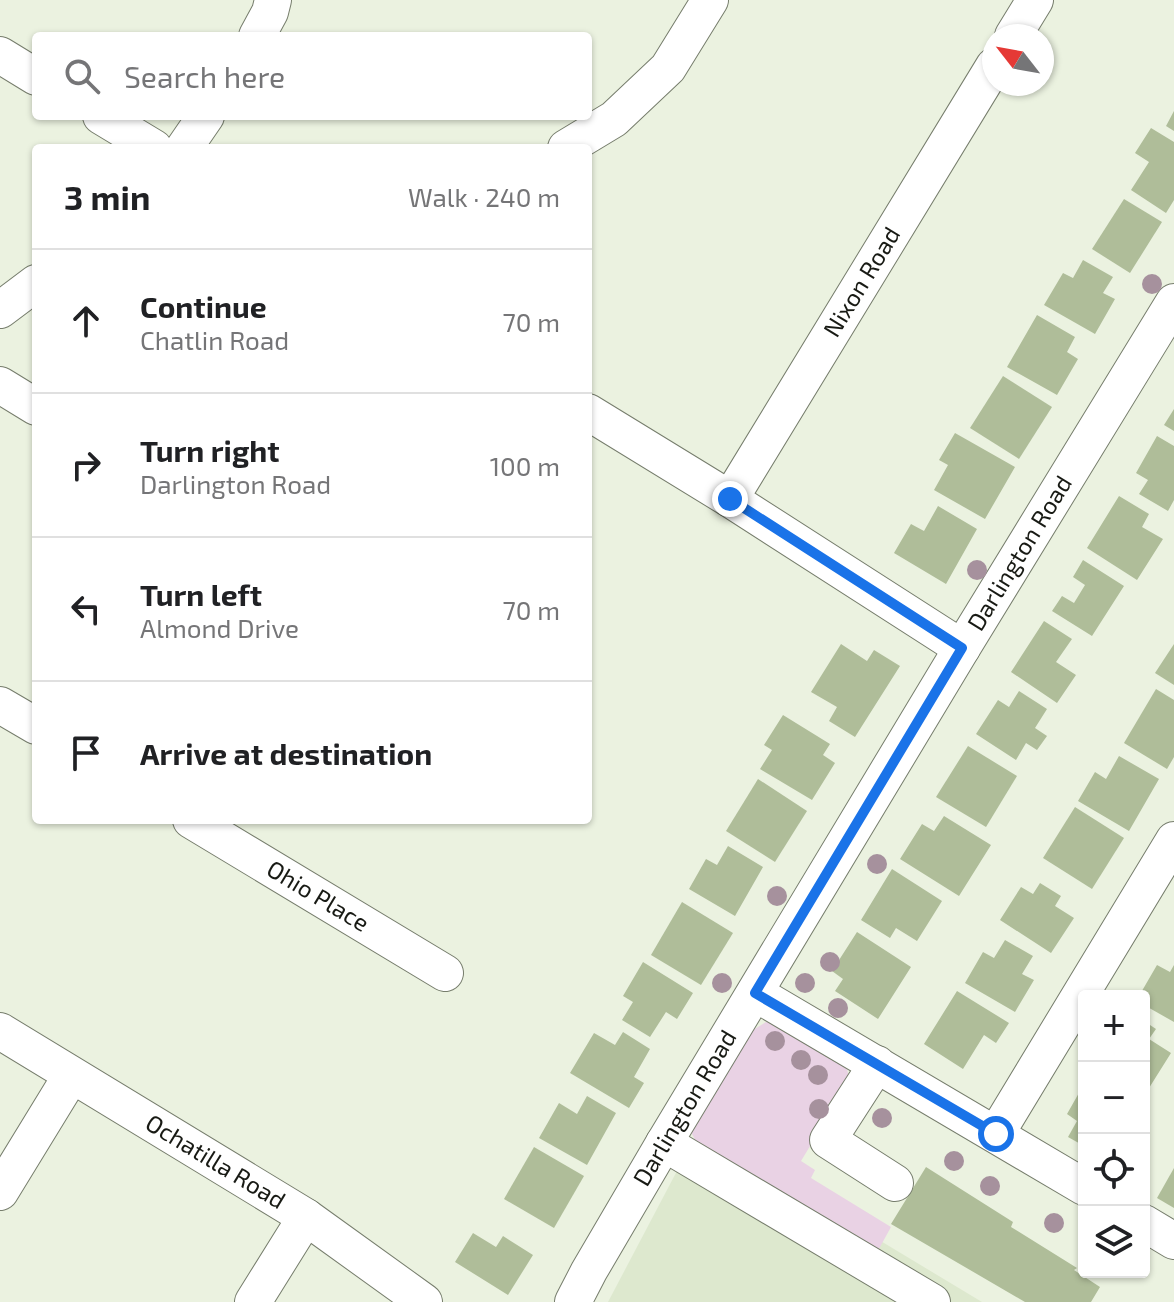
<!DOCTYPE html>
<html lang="en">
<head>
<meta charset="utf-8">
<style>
	:root { --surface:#fff; --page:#f2f2f2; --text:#202124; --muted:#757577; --line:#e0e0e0 }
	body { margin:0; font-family:"Exo 2",sans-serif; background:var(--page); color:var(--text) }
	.controls { position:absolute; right:24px; bottom:24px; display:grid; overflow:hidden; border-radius:8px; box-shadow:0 2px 6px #0004 }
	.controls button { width:72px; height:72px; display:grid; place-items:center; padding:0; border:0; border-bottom:2px solid var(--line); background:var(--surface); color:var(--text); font:40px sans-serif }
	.compass { position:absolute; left:982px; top:24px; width:72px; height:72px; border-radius:50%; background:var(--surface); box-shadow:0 2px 6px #0004; rotate:301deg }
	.stop { position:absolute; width:24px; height:24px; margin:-18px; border:6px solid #1a73e8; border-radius:50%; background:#fff }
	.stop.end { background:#1a73e8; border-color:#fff; box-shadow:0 2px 8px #0008 }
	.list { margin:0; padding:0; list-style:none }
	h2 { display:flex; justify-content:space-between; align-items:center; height:104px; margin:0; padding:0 32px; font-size:34px }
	h2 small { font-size:26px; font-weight:400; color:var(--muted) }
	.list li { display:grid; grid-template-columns:52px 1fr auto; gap:24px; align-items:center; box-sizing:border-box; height:144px; padding:0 32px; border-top:2px solid var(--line) }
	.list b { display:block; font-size:30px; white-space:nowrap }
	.list p { margin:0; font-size:26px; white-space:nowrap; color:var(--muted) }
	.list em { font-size:26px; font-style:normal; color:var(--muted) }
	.icon { flex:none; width:44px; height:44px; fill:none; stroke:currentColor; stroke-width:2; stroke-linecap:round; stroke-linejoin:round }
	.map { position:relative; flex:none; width:1174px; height:1302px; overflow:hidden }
	.search { position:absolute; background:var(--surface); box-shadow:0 2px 6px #0004; left:32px; top:32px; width:560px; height:88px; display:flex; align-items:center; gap:20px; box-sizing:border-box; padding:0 28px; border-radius:8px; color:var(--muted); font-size:30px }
	.panel { position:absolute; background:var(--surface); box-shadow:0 2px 6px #0004; left:32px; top:144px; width:560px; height:680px; border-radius:8px }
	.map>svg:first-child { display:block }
	.built { fill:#dde8ce }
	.green { fill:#e9d2e4 }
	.building { fill:#afbd99 }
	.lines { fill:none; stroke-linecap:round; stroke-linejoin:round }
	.minor-casing { stroke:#767d6c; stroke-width:38 }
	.minor { stroke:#fff; stroke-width:36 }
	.tree { fill:#a6919d }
	.route { stroke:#1a73e8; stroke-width:10 }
	.labels { text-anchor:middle; stroke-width:6; stroke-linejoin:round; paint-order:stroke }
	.street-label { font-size:24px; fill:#181a14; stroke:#f9fff0 }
</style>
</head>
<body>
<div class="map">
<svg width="1174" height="1302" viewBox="0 0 1174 1302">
	<rect width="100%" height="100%" fill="#ebf2e0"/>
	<path class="built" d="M698,1131L982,1302H608Z"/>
	<path class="green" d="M766,1022L778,1023L846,1064L849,1078L846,1087L801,1161L815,1170L811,1178L891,1227L875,1256L700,1149L692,1134V1126L745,1035Z"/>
	<g class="building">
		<path d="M1174,111V131L1166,126Z"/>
		<path d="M1151,128L1174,142V200L1166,213L1131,190L1149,162L1135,153Z"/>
		<path d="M1124,199L1162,222L1130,273L1092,249Z"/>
		<path d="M1083,260L1113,277L1103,293L1115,299L1095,334L1044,305L1063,273L1073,278Z"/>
		<path d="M1037,315L1075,337L1067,352L1078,359L1057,395L1007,367Z"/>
		<path d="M1003,376L1052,407L1019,459L970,428Z"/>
		<path d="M1174,409V431L1164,425Z"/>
		<path d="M955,433L1015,467L985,519L934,490L948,465L939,460Z"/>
		<path d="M1157,436L1174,446V500L1168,511L1139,494L1148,480L1136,473Z"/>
		<path d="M1119,496L1149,514L1142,527L1163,539L1137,580L1087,548Z"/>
		<path d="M938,506L977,529L946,584L894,553L911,524L924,531Z"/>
		<path d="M1083,560L1124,586L1092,636L1052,611L1062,596L1074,603L1085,585L1073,577Z"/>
		<path d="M1044,621L1072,639L1056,662L1076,675L1057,703L1011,672Z"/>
		<path d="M841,644L867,661L874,650L900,666L855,737L829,721L837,707L811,692Z"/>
		<path d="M1174,644V685L1155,673Z"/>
		<path d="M1156,689L1174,700V757L1167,769L1124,743Z"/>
		<path d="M1019,691L1047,709L1035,728L1047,736L1037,750L1026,743L1016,760L976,734L998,700L1009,707Z"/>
		<path d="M783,715L830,744L823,755L835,763L812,800L760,769L772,750L764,745Z"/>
		<path d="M968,746L1017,776L986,827L936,797Z"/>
		<path d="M1119,756L1159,779L1129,831L1078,801L1095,772L1106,779Z"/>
		<path d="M758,779L807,811L775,862L726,831Z"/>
		<path d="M1075,807L1124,838L1092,889L1043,858Z"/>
		<path d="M944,816L991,845L959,896L900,859L922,824L934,831Z"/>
		<path d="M728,846L763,867L735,916L689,889L706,859L717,865Z"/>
		<path d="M892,869L942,901L917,941L896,928L890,938L861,920Z"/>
		<path d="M1040,883L1061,896L1055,906L1074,918L1051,953L1000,920L1021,887L1033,894Z"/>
		<path d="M682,902L733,933L701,985L651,955Z"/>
		<path d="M857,932L911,967L878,1019L835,991L843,979L832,971Z"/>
		<path d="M1005,940L1033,956L1022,974L1034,980L1015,1012L965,983L983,952L994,958Z"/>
		<path d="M643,962L693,993L677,1019L666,1012L650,1037L622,1020L633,1002L623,996Z"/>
		<path d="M1157,965L1170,972L1174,965V1022L1144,1005V996H1139Z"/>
		<path d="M957,991L1009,1023L996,1043L984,1035L963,1069L924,1044Z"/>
		<path d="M1144,1021L1156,1029L1149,1039L1171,1053L1144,1096Z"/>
		<path d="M623,1032L650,1049L634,1077L644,1083L629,1108L570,1073L594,1033L615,1045Z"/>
		<path d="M1084,1084V1146L1068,1137L1077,1121L1067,1114Z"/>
		<path d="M587,1096L616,1113L587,1165L539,1138L559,1103L577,1114Z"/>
		<path d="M534,1147L584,1176L554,1228L504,1199Z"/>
		<path d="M926,1167L1013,1222L1011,1227L1077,1268L1074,1270L1100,1287L1091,1302H1025L891,1224Z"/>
		<path d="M1174,1168V1208L1157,1198Z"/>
		<path d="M473,1233L496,1247L503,1236L533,1255L508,1295L455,1262Z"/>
	</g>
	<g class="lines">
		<defs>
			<g id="minor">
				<path d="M257,36L270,12L273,0"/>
				<path d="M1013,36L1035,0"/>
				<path d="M0,55L36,77"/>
				<path d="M101,116L154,148"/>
				<path d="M184,148L206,116"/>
				<path d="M566,148L614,119L668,68L710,0"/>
				<path d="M0,310L36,283"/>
				<path d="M0,385L36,407"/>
				<path d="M588,412L730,499L962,648"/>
				<path id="s1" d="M730,499L994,66"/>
				<path d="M0,705L36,726"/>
				<path id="s2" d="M191,820L445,973"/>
				<path d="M755,993L1084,1187"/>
				<path id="s3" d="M0,1031L306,1217L424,1302"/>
				<path d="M877,1064L828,1140L895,1183"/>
				<path d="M996,1134L1174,840"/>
				<path d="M664,1143L932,1302"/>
				<path d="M0,1192L71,1076"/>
				<path d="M1144,1223L1174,1241"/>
				<path d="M253,1302L306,1217"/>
				<path id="s4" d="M573,1302L589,1271L664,1143L962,648L1174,302"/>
			</g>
		</defs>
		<use href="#minor" class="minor-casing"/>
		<use href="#minor" class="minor"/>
	</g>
	<g class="tree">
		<circle cx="1152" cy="284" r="10"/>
		<circle cx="977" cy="570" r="10"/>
		<circle cx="877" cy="864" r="10"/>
		<circle cx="777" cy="896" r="10"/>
		<circle cx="830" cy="962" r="10"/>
		<circle cx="722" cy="983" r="10"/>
		<circle cx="805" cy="983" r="10"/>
		<circle cx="838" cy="1008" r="10"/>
		<circle cx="775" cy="1041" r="10"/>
		<circle cx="801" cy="1060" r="10"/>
		<circle cx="818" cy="1075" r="10"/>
		<circle cx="819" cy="1109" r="10"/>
		<circle cx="882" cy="1118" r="10"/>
		<circle cx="954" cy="1161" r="10"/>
		<circle cx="990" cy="1186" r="10"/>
		<circle cx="1054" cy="1223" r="10"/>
	</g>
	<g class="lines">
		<path class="route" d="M730,499L962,648L755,993L996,1134"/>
	</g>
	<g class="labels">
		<g class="street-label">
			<text dy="8" stroke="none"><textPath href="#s1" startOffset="254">Nixon Road</textPath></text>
			<text dy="8" stroke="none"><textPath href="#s4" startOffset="872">Darlington Road</textPath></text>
			<text dy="8" stroke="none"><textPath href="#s2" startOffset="148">Ohio Place</textPath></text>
			<text dy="8" stroke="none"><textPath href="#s4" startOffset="224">Darlington Road</textPath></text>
			<text dy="8" stroke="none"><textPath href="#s3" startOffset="252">Ochatilla Road</textPath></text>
		</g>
	</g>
</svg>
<div class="controls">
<button>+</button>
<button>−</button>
<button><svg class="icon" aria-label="locate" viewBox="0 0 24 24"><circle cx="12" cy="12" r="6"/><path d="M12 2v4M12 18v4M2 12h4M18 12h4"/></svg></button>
<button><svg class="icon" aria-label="layers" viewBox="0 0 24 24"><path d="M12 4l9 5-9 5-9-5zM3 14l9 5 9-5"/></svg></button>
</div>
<svg class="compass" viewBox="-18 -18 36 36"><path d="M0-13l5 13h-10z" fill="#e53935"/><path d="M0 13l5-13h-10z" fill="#757577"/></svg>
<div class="stop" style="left:996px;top:1134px"></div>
<div class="stop end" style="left:730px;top:499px"></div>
<div class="search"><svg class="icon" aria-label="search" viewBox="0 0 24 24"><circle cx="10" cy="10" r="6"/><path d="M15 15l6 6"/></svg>Search here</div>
<section class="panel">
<h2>3 min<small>Walk · 240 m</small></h2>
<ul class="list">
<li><svg class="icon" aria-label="ahead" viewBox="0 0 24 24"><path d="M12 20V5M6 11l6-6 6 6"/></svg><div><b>Continue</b><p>Chatlin Road</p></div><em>70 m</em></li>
<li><svg class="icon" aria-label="right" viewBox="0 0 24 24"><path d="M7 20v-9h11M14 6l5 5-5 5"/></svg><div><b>Turn right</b><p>Darlington Road</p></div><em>100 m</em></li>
<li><svg class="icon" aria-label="left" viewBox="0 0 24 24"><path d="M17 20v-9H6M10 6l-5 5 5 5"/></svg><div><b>Turn left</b><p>Almond Drive</p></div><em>70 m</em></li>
<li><svg class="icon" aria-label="arrive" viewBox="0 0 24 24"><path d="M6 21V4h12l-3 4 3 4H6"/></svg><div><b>Arrive at destination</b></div></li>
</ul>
</section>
</div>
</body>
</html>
